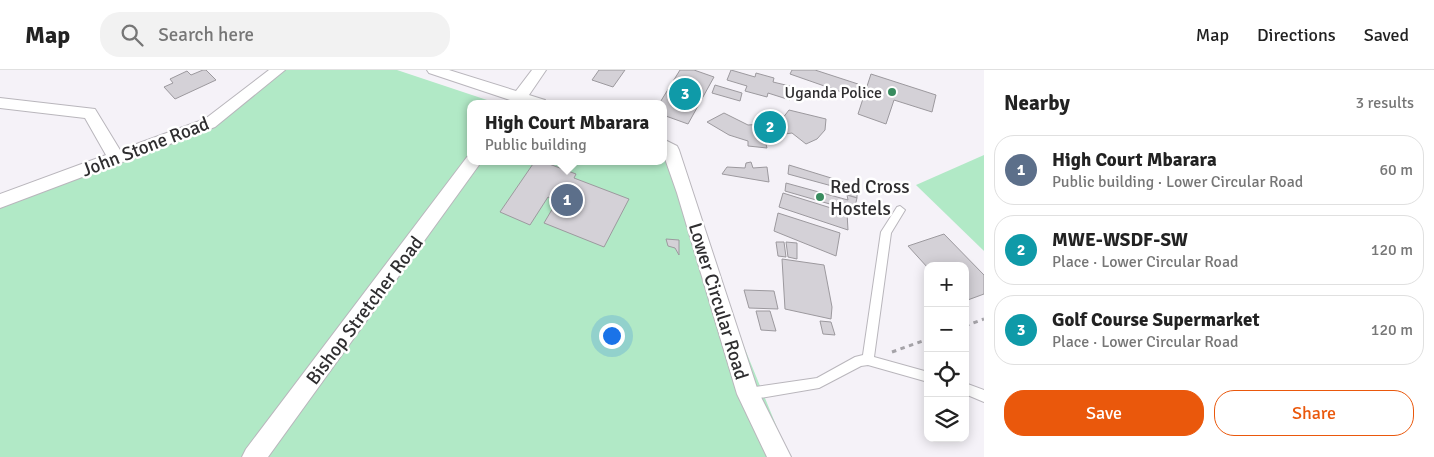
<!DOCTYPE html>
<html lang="en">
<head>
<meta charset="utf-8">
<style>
	:root { --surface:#fff; --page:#f2f2f2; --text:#222; --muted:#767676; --line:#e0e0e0; --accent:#ea580c }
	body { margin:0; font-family:Signika,sans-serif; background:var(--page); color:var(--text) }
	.controls { position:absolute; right:15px; bottom:15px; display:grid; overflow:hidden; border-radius:10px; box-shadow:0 2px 12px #0003 }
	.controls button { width:45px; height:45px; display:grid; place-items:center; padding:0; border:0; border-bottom:1px solid var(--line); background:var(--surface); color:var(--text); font:25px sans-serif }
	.you { position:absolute; left:611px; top:265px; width:18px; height:18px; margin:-12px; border:4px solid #fff; border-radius:50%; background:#1a73e8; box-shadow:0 0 0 8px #1a73e833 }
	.badge { display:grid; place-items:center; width:32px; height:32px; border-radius:50%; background:var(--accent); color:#fff; font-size:16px; font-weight:700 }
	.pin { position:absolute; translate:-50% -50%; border:2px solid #fff; box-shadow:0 1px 5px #0006 }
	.popup { position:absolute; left:467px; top:30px; width:200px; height:65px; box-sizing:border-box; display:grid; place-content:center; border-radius:10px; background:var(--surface); filter:drop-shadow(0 1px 4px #0005); font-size:16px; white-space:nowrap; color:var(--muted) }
	.popup b { font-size:19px; color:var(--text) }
	.popup::after { content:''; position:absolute; left:50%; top:100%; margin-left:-10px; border:10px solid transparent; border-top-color:var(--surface) }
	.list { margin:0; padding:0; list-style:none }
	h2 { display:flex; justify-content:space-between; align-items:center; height:65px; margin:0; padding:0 20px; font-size:21px }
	h2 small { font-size:16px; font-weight:400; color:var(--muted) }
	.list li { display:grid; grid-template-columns:32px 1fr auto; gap:15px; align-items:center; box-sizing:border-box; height:70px; margin:0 10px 10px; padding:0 10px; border:1px solid var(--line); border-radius:20px }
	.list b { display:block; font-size:19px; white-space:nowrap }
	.list p { margin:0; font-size:16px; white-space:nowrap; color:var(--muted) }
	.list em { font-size:16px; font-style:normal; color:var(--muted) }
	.actions { display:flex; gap:10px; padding:15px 20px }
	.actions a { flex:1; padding:11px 0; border:1px solid var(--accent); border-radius:20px; text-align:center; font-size:18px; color:var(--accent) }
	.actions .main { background:var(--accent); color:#fff }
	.icon { flex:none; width:28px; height:28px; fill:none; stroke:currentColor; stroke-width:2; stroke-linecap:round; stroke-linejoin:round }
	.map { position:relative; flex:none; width:984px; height:387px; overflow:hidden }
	header { display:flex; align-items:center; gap:30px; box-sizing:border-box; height:70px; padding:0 25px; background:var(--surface); border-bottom:1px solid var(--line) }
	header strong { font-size:24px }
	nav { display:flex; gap:28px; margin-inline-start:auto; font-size:18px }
	.search { width:350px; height:45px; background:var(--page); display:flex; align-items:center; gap:12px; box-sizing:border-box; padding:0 18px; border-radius:20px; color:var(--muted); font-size:19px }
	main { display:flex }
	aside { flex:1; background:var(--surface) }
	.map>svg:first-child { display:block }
	.green { fill:#b1e9c6 }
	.building { fill:#d4d1d7; stroke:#9c999e }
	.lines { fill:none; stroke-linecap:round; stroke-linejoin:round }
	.service-casing { stroke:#b9b6bc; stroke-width:2 }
	.minor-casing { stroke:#b9b6bc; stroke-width:2 }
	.path { stroke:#a5a3a8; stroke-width:3; stroke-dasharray:4.5 4.5; stroke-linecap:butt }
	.service { fill:#fff; fill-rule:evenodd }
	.minor { fill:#fff; fill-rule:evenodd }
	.poi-dot { fill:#398c5f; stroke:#fff; stroke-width:2 }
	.labels { text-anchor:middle; stroke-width:5; stroke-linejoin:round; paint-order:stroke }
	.far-poi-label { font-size:16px; fill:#2f2e30; stroke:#fff; text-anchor:end }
	.street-label { font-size:19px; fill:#2f2e30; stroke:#fff }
	.poi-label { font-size:19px; fill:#2f2e30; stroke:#fff; text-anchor:start }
</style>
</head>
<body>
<header>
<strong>Map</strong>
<div class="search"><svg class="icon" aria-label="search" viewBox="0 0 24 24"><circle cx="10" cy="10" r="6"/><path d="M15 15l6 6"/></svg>Search here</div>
<nav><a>Map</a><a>Directions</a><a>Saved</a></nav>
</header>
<main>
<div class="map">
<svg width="984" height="387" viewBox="0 0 984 387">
	<rect width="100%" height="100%" fill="#f5f2f8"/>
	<g class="green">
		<path d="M281,0H397L499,34H471V91L668,90L789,387H0V136L211,55Z"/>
		<path d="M984,85V181L916,115Z"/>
	</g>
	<g class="building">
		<path d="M203,0H206L216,10L175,29L164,17L173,13L170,9L187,1L191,5Z"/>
		<path d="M599,0H625L613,17L592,10Z"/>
		<path d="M680,0H694L714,7L688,54L663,45V34H659Z"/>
		<path d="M731,0L755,7L756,3L774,8L773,12L794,17L790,30L768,23L767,27L745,21L747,16L727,10Z"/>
		<path d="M792,0H815L858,14L853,26L790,4Z"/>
		<path d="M871,4L936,25L932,42L894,30L886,54L858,44Z"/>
		<path d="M715,15L742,23L740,31L712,23Z"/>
		<path d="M789,40L826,49L825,60L817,69L806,74L792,63L764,67L767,78L748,76V71L729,65L707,52L724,43L748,55L779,53Z"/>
		<path d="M535,91H541L576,104L574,108L629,129L604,177L544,153L557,131L548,127L530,155L500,142Z"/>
		<path d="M751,92L753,98L767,97L769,112L722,104L727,97L745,98L746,93Z"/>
		<path d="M789,95L857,116V128L847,125L843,119L788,104Z"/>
		<path d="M786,113L848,130L847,125L857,128L854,141L785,121Z"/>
		<path d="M783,123L847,143L848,160L779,137Z"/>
		<path d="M778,143L840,163L836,186L774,161Z"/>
		<path d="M944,164L984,205V224L965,231V196H928V198L908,176Z"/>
		<path d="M666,169L679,170V185L675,178L668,176Z"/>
		<path d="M776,172H784L786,187L778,186Z"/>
		<path d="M786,172L797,173V189L788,187Z"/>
		<path d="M782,189L824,195L832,237L831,249L785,239Z"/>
		<path d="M744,220L774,221L778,239L749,238Z"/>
		<path d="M756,241H770L776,261L761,260Z"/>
		<path d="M820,251L831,252L835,265L823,264Z"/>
	</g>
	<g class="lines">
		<defs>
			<g id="service">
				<path d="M900,136L905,140L891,163L874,287L928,302V312L868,295L861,296L819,318L748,330L744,328L742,324L744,320L748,318L817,308L855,287L863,285L881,162L897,137Z"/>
				<path d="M965,313L984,320V332L965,324Z"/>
			</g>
			<g id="minor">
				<path d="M269,0H285L215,57L0,138V124L106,85L85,48L0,38V28L95,39L120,80L205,49Z"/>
				<path d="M427,0H449L516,21L532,0H546L529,25L545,30L547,34H508L510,30L429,3Z"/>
				<path d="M663,69L677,76L679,80L758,321L791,387H767L737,324L677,123L663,83Z"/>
				<path d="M471,86V91H481L479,95L268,387H242L246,379L467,87Z"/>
			</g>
		</defs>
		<use href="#service" class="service-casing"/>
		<use href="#minor" class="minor-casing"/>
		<g class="path">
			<path d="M965,256L984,249"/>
			<path d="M892,282L928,269"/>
		</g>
		<use href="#service" class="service"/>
		<use href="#minor" class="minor"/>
	</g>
	<g class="poi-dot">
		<circle cx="892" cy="22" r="5"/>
		<circle cx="820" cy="127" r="5"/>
	</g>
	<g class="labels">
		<g class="far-poi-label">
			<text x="882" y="28">Uganda Police</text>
		</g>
		<g class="street-label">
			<text transform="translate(145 76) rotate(-21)" y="7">John Stone Road</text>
			<text transform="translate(719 231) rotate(73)" y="7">Lower Circular Road</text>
			<text transform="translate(364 240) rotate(-53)" y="7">Bishop Stretcher Road</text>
		</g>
		<g class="poi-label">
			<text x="830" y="123">Red Cross<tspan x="830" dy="22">Hostels</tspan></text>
		</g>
	</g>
</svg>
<div class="controls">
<button>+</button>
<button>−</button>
<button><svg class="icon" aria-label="locate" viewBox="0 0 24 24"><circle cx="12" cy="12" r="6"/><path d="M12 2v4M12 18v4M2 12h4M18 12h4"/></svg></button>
<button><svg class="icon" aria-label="layers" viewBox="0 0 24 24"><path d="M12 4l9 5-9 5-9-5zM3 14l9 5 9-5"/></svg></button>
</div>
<div class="you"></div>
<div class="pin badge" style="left:567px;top:130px;background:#5c6f8a">1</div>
<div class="popup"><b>High Court Mbarara</b>Public building</div>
<div class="pin badge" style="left:770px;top:57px;background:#0f9aa8">2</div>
<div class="pin badge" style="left:685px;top:24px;background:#0f9aa8">3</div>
</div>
<aside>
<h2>Nearby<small>3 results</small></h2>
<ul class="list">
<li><span class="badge" style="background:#5c6f8a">1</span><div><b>High Court Mbarara</b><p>Public building · Lower Circular Road</p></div><em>60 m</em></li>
<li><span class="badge" style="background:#0f9aa8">2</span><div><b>MWE-WSDF-SW</b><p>Place · Lower Circular Road</p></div><em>120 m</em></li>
<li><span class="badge" style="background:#0f9aa8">3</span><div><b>Golf Course Supermarket</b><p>Place · Lower Circular Road</p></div><em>120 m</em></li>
</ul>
<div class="actions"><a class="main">Save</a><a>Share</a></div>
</aside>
</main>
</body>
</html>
